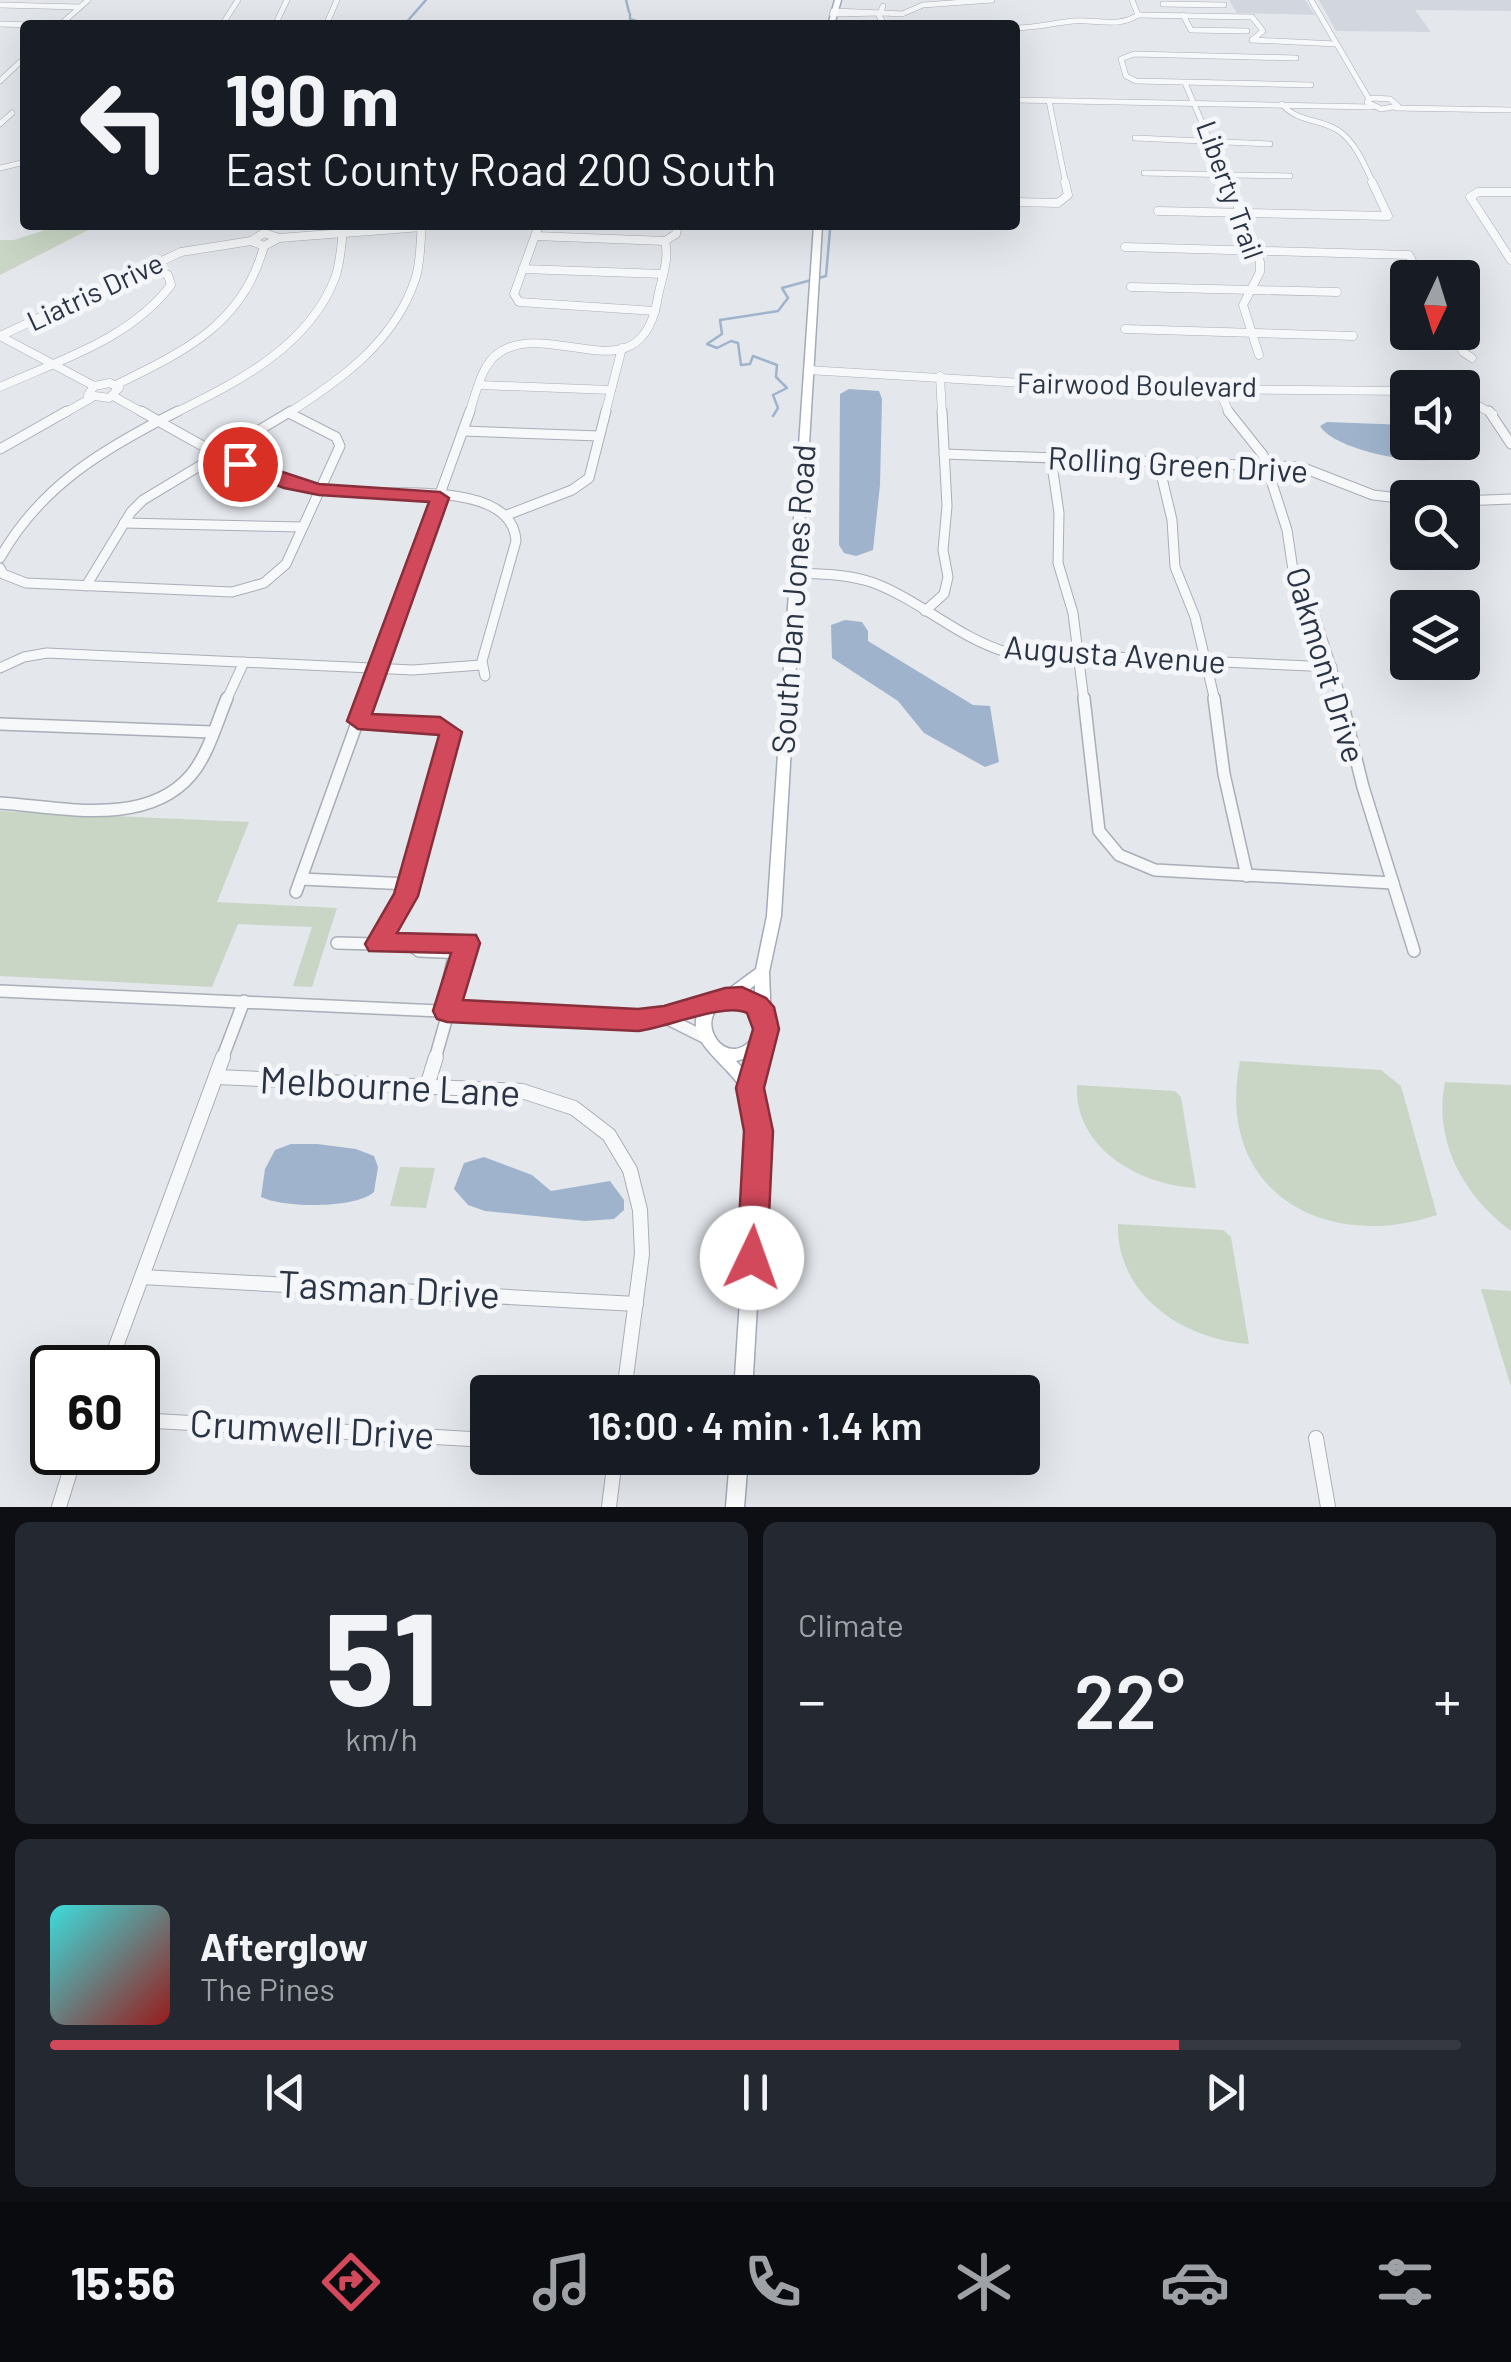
<!DOCTYPE html>
<html lang="en">
<head>
<meta charset="utf-8">
<style>
  :root { --surface:#171b24; --page:#242831; --text:#f1f3f6; --muted:#9ea1a6; --line:#363941; --accent:#d1495b }
  body { margin:0; font-family:Barlow,sans-serif; background:var(--page); color:var(--text); height:100vh; display:flex; flex-direction:column; font-size:38px; white-space:nowrap }
  * { box-sizing:border-box; margin:0 }
  p { font-size:32px; color:var(--muted) }
  .icon { flex:none; width:55px; height:55px; fill:none; stroke:currentColor; stroke-width:2; stroke-linecap:round; stroke-linejoin:round }
  .map { position:relative; height:1507px; overflow:hidden }
  .sheet { display:flex; flex-direction:column; gap:15px; padding:15px; background:#0d0f14; flex:1 }
  .sheet>* { flex:none }
  .top-card { position:absolute; left:20px; top:20px; width:1000px; height:210px; border-radius:10px; box-shadow:0 10px 40px #0002; background:#171b24; color:var(--text); overflow:hidden }
  .needle { width:65px; rotate:184deg }
  .fabs { position:absolute; left:1390px; top:260px; display:grid; gap:20px }
  .fabs a { display:grid; place-items:center; width:90px; height:90px; border-radius:10px; background:var(--surface); box-shadow:0 10px 40px #0002; font-size:50px }
  .speed { position:absolute; left:30px; top:1345px; display:flex; gap:20px; font-size:50px; font-weight:700; text-align:center }
  .speed>* { display:grid; place-content:center; width:130px; height:130px; border-radius:50%; background:var(--surface); box-shadow:0 10px 40px #0002; line-height:1 }
  .speed .limit { border:5px solid #111; border-radius:15px; background:#fff; color:#111 }
  .pin { position:absolute; display:grid; place-items:center; width:85px; height:85px; color:#fff; margin:-42px; border:5px solid #fff; border-radius:50%; box-shadow:0 2px 10px #0007 }
  .me { position:absolute; width:110px; margin:-55px; rotate:3deg; stroke-linejoin:round; filter:drop-shadow(0 0 8px #0008) }
  .turn { display:flex; align-items:center; gap:35px; height:210px; padding:0 40px; font-size:45px }
  .turn .icon { width:130px; height:130px; stroke-width:2.5 }
  .turn b { display:block; font-size:70px; line-height:85px }
  .big { font-size:75px; font-weight:600; line-height:1.1 }
  .sheet .widget { flex:1; display:flex; flex-direction:column; justify-content:center; gap:15px; min-width:0; padding:0 35px; border-radius:15px; background:var(--page) }
  .sheet .dial { align-items:center; gap:0 }
  .dial b { font-size:130px; line-height:1 }
  .song { display:flex; align-items:center; gap:30px }
  .cover { width:120px; height:120px; border-radius:15px; background:linear-gradient(135deg,hsl(180 70% 55%),hsl(0 70% 35%)) }
  .played { height:10px; border-radius:5px; background:linear-gradient(90deg,var(--accent) 80%,var(--line) 80%) }
  .keys { display:flex; justify-content:space-around; direction:ltr }
  .heat { display:flex; justify-content:space-between; align-items:center; font-size:55px; direction:ltr }
  .sheet .tiles { flex:1; display:grid; gap:15px; grid-template-columns:1fr 1fr }
  .widget:last-child { grid-column:span 2 }
  .trip { position:absolute; left:470px; top:1375px; width:570px; height:100px; border-radius:10px; background:var(--surface); box-shadow:0 10px 40px #0002; font-weight:600; line-height:100px; text-align:center }
  .menu { display:flex; height:160px; justify-content:space-around; align-items:center; background:#090b0e; color:var(--muted) }
  .menu .icon { width:70px; height:70px }
  .menu .on { color:var(--accent) }
  .menu b { font-size:45px; color:var(--text) }
  .map>svg:first-child { display:block }
  .built { fill:#d2d6de }
  .green { fill:#c9d6c5 }
  .water { fill:#9fb4cc }
  .lines { fill:none; stroke-linecap:round; stroke-linejoin:round }
  .stream { stroke:#9fb4cc; stroke-width:2.5 }
  .minor-far4-casing { stroke:#a9aeb7; stroke-width:6 }
  .minor-far3-casing { stroke:#a9aeb7; stroke-width:9 }
  .minor-far2-casing { stroke:#a9aeb7; stroke-width:11 }
  .minor-far1-casing { stroke:#a9aeb7; stroke-width:14 }
  .minor-casing { stroke:#a9aeb7; stroke-width:16 }
  .major-casing { stroke:#a3abb8; stroke-width:3 }
  .minor-far4 { stroke:#f7f8fa; stroke-width:5 }
  .minor-far3 { stroke:#f7f8fa; stroke-width:8 }
  .minor-far2 { stroke:#f7f8fa; stroke-width:9 }
  .minor-far1 { stroke:#f7f8fa; stroke-width:11 }
  .minor { stroke:#f7f8fa; stroke-width:14 }
  .major { fill:#fff; fill-rule:evenodd }
  .route { fill:#d1495b; stroke:#882f3b; stroke-width:2.5 }
  .labels { text-anchor:middle; stroke-width:10; stroke-linejoin:round; paint-order:stroke }
  .far-street-label { font-size:28px; fill:#2b3445; stroke:#f4f6f9 }
  .street-label { font-size:32px; fill:#2b3445; stroke:#f4f6f9 }
  .near-street-label { font-size:38px; fill:#2b3445; stroke:#f4f6f9 }
</style>
</head>
<body>
<div class="map">
<svg width="1511" height="1507" viewBox="0 0 1511 1507">
  <rect width="100%" height="100%" fill="#e4e7ec"/>
  <g class="built">
    <polygon points="1229,0 1305,0 1315,15 1237,13"/>
    <polygon points="1319,0 1511,0 1511,11 1415,10 1431,32 1336,31"/>
  </g>
  <g class="green">
    <polygon points="61,225 98,225 0,275 0,240 14,240"/>
    <polygon points="0,811 249,822 217,902 337,908 312,987 293,986 312,927 238,924 212,987 0,976"/>
    <path d="M1240 1061 1381 1070 1401 1086 1437 1215C1324 1253 1214 1191 1240 1061Z"/>
    <path d="M1445 1082 1511 1085V1231C1464 1196 1433 1142 1445 1082Z"/>
    <path d="M1077 1085 1175 1091 1181 1097 1196 1188C1140 1185 1074 1149 1077 1085Z"/>
    <polygon points="400,1167 435,1168 426,1208 390,1206"/>
    <path d="M1118 1224 1223 1230 1231 1237 1249 1344C1184 1340 1116 1295 1118 1224Z"/>
    <polygon points="1481,1289 1511,1291 1511,1387"/>
  </g>
  <g class="water">
    <polygon points="849,389 879,391 882,399 880,485 873,550 856,556 844,553 839,545 840,394"/>
    <path d="M1327 422 1407 425 1408 442 1447 443 1452 454C1430 471 1333 450 1320 426Z"/>
    <polygon points="845,620 862,622 868,631 868,641 973,705 990,706 999,762 985,767 924,733 898,701 832,658 831,625"/>
    <path d="M317 1144 356 1149 374 1156 378 1167 374 1192C355 1209 283 1208 261 1197L265 1169 275 1150 291 1144Z"/>
    <polygon points="484,1157 532,1175 551,1191 610,1181 624,1200 624,1210 614,1219 585,1221 485,1211 468,1205 454,1189 464,1163"/>
  </g>
  <g class="lines">
    <g class="stream">
      <polyline points="626,0 629,12"/>
      <polyline points="630,14 630,19 649,25"/>
      <polyline points="404,25 426,0"/>
      <polyline points="773,416 778,408 773,395 787,388 776,377 777,365 753,356 750,364 741,365 738,343 731,341 717,348 707,344 722,334 720,320 778,311 788,298 782,288 826,276 830,230 821,225"/>
    </g>
    <g class="minor-far4-casing">
      <g id="minor-far4">
        <polyline points="1132,0 1138,15"/>
        <polyline points="1311,0 1369,99"/>
        <polyline points="1163,4 1224,5"/>
        <polyline points="0,5 80,7"/>
        <polyline points="883,6 879,16 885,25"/>
        <polyline points="883,13 902,14 923,5 992,0"/>
        <polyline points="832,14 883,13 833,11"/>
        <polyline points="1138,15 1252,17 1263,31 1252,40"/>
        <polyline points="1183,15 1191,30 1247,31"/>
        <polyline points="0,24 31,25"/>
        <polyline points="60,25 88,0"/>
        <polyline points="222,25 238,0"/>
        <polyline points="275,25 287,0"/>
        <polyline points="326,25 337,0"/>
        <path d="M1015 28C1036 28 1053 23 1073 21 1095 19 1119 28 1138 15"/>
        <polyline points="1252,40 1336,44"/>
        <polyline points="1296,58 1134,54 1121,59 1126,76 1136,81 1311,85"/>
        <polyline points="0,81 20,62"/>
        <polyline points="1185,83 1229,185"/>
        <polygon points="1372,98 1390,99 1398,106 1381,109 1367,102"/>
        <polyline points="1015,100 1372,107"/>
        <polyline points="1049,101 1066,185"/>
        <path d="M1282 104C1298 123 1320 118 1339 131 1356 143 1365 166 1374 185"/>
        <polyline points="1396,108 1511,110"/>
        <polyline points="0,124 12,113"/>
        <polyline points="1135,138 1270,144"/>
        <polyline points="0,168 25,162"/>
        <polyline points="1144,173 1290,176"/>
      </g>
    </g>
    <g class="minor-far3-casing">
      <g id="minor-far3">
        <polyline points="1228,182 1260,262 1260,272 1243,305 1259,355"/>
        <polyline points="1511,192 1478,192 1470,197 1511,260"/>
        <polyline points="1015,202 1058,203 1068,195 1065,182"/>
        <polyline points="1158,211 1388,216 1372,182"/>
        <polyline points="539,225 514,294 519,302 655,311"/>
        <polygon points="264,233 279,238 264,246 251,241"/>
        <polyline points="535,236 665,241"/>
        <polyline points="279,238 422,227"/>
        <polyline points="665,241 676,234 678,225"/>
        <polyline points="1125,247 1409,255 1421,278"/>
        <polyline points="523,269 663,274"/>
        <polyline points="1131,287 1337,292"/>
        <polyline points="1125,329 1353,336"/>
        <polyline points="1451,332 1463,352 1472,358"/>
        <polyline points="0,336 181,252 251,241"/>
        <polyline points="0,336 94,386"/>
        <polyline points="808,370 1103,388 1408,391"/>
        <polyline points="940,376 942,414"/>
        <polygon points="110,383 119,388 109,398 88,395 94,386"/>
        <path d="M116 385C184 351 243 325 264 246"/>
        <polyline points="479,385 611,390"/>
        <path d="M0 387C60 360 130 339 171 285L168 275 149 267"/>
        <polyline points="1218,389 1230,414"/>
        <polyline points="113,396 145,414"/>
        <polyline points="1462,397 1493,414"/>
        <polyline points="63,414 91,398"/>
        <path d="M173 414C235 383 308 348 335 278 341 262 341 242 344 225"/>
        <path d="M287 414C341 380 394 342 415 280 421 263 420 242 422 225"/>
        <path d="M469 414C476 394 481 364 500 352 552 319 639 396 657 302 660 281 670 262 665 241"/>
        <polyline points="605,414 622,348"/>
      </g>
    </g>
    <g class="minor-far2-casing">
      <g id="minor-far2">
        <path d="M141 411C190 439 239 469 293 484 316 490 339 492 362 493 403 494 513 483 516 541L482 661 485 676"/>
        <polyline points="1228,411 1263,455 1287,530 1293,570 1315,617 1342,701"/>
        <polyline points="1489,411 1511,444"/>
        <polyline points="464,431 599,436"/>
        <polyline points="0,449 67,411"/>
        <polyline points="944,454 1301,467 1373,495 1408,499"/>
        <polyline points="1051,458 1059,513 1058,563 1073,613 1084,701"/>
        <polyline points="1158,461 1172,520 1175,567 1195,617 1215,701"/>
        <polyline points="1462,501 1511,499"/>
        <polyline points="507,515 572,490 589,478 606,411"/>
        <polyline points="124,523 303,527"/>
        <path d="M0 558C41 485 105 448 178 411"/>
        <polyline points="0,568 3,574 26,583 232,592 264,583 286,564 340,446 336,437 289,413"/>
        <path d="M796 573C822 574 849 574 874 583 921 601 957 637 1006 652L1332 667"/>
        <polyline points="86,586 131,512 143,500 291,411"/>
        <polyline points="925,611 944,594 948,577 943,550 947,506 942,411"/>
        <polyline points="0,668 24,657 47,653 413,670 481,665"/>
        <polyline points="226,701 244,662"/>
        <polyline points="365,701 470,411"/>
      </g>
    </g>
    <g class="minor-far1-casing">
      <g id="minor-far1">
        <polyline points="1084,698 1099,831 1119,855 1155,870 1393,883"/>
        <polyline points="1214,698 1224,774 1247,876"/>
        <polyline points="1341,698 1363,787 1414,951"/>
        <polyline points="358,721 440,725 451,732 406,896 378,944"/>
        <polyline points="0,724 212,732"/>
        <path d="M0 803C60 807 146 828 191 775 208 755 217 722 227 698"/>
        <polyline points="301,879 409,884"/>
        <polyline points="296,892 366,698"/>
        <polygon points="425,941 467,943 465,953 419,951 411,945"/>
        <polyline points="337,943 411,945"/>
        <polyline points="0,991 638,1020 715,1003"/>
        <polyline points="447,1010 445,996 456,948"/>
        <polyline points="664,1017 704,1037"/>
        <polyline points="222,1059 244,1001"/>
        <polyline points="435,1059 465,953"/>
      </g>
    </g>
    <g class="minor-casing">
      <g id="minor">
        <polyline points="217,1077 522,1091 574,1108 609,1135 630,1170 640,1210 642,1254 624,1392"/>
        <polyline points="427,1086 436,1057"/>
        <polyline points="142,1277 636,1304"/>
        <polyline points="108,1368 223,1057"/>
        <polyline points="138,1420 488,1440"/>
        <polyline points="1316,1438 1328,1507"/>
        <polyline points="59,1507 76,1452"/>
        <polyline points="609,1507 615,1458"/>
      </g>
    </g>
    <g class="major-casing">
      <g id="major">
        <polygon points="835,0 841,0 834,25 828,25"/>
        <path d="M814 225H822L781 916 769 972 771 1025 768 1039 769 1042 758 1087 767 1131 752 1392H734L751 1131C749 1119 748 1103 743 1092 731 1064 669 1035 709 999 715 993 723 992 730 988 739 982 747 975 756 969L767 916ZM755 985V996L746 992ZM733 1001C748 1003 758 1013 756 1028 756 1035 754 1038 749 1042 721 1069 689 1010 733 1001ZM750 1057 746 1072 736 1061Z"/>
        <polygon points="730,1458 748,1458 744,1507 726,1507"/>
      </g>
    </g>
    <use href="#minor-far4" class="minor-far4"/>
    <use href="#minor-far3" class="minor-far3"/>
    <use href="#minor-far2" class="minor-far2"/>
    <use href="#minor-far1" class="minor-far1"/>
    <use href="#minor" class="minor"/>
    <use href="#major" class="major"/>
  </g>
  <path class="route" d="M240 458 319 484 440 492 449 498 372 714 440 717 462 732 418 896 397 933 476 935 480 943 463 1000 638 1009 664 1006 725 988 742 987 766 998 774 1007 779 1029 764 1088 773 1131 767 1258 763 1268 752 1273 741 1268 737 1258 744 1131 736 1088 753 1029 747 1013C724 1002 666 1028 638 1031L447 1022 437 1019 433 1011 451 953 369 951 365 944 394 894 439 735 358 729 347 721 429 502 319 495 284 488 233 468V460Z"/>
  <g class="labels">
    <g class="far-street-label">
      <text transform="translate(1230 190) rotate(70)" y="10">Liberty Trail</text>
      <text transform="translate(95 292) rotate(-25)" y="10">Liatris Drive</text>
      <text transform="translate(1137 385) rotate(1)" y="10">Fairwood Boulevard</text>
    </g>
    <g class="street-label">
      <text transform="translate(1178 465) rotate(3)" y="11">Rolling Green Drive</text>
      <text transform="translate(794 599) rotate(-86)" y="11">South Dan Jones Road</text>
      <text transform="translate(1115 655) rotate(4)" y="11">Augusta Avenue</text>
      <text transform="translate(1325 665) rotate(73)" y="11">Oakmont Drive</text>
    </g>
    <g class="near-street-label">
      <text transform="translate(390 1087) rotate(3)" y="13">Melbourne Lane</text>
      <text transform="translate(389 1290) rotate(3)" y="13">Tasman Drive</text>
      <text transform="translate(312 1430) rotate(3)" y="13">Crumwell Drive</text>
    </g>
  </g>
</svg>
<div class="fabs">
<a><svg class="needle" viewBox="-14 -14 28 28"><path d="M0-13l5 13h-10z" fill="#e53935"/><path d="M0 13l5-13h-10z" fill="#9ea1a6"/></svg></a>
<a><svg class="icon" aria-label="sound" viewBox="0 0 24 24"><path d="M4 9h4l5-4v14l-5-4H4zM17 9q2 3 0 6"/></svg></a>
<a><svg class="icon" aria-label="search" viewBox="0 0 24 24"><circle cx="10" cy="10" r="6"/><path d="M15 15l6 6"/></svg></a>
<a><svg class="icon" aria-label="layers" viewBox="0 0 24 24"><path d="M12 4l9 5-9 5-9-5zM3 14l9 5 9-5"/></svg></a>
</div>
<div class="speed"><div class="limit">60</div></div>
<div class="pin" style="left:240px;top:464px;background:#d93025"><svg class="icon" aria-label="arrive" viewBox="0 0 24 24"><path d="M6 21V4h12l-3 4 3 4H6"/></svg></div>
<svg class="me" style="left:752px;top:1258px" viewBox="-20 -20 40 40"><circle r="19" fill="#fff"/><path d="M0-13L10 11 0 6-10 11z" fill="#d1495b"/></svg>
<div class="trip">16:00 · 4 min · 1.4 km</div>
<div class="top-card">
<div class="turn"><svg class="icon" aria-label="left" viewBox="0 0 24 24"><path d="M17 20v-9H6M10 6l-5 5 5 5"/></svg><div><b>190 m</b>East County Road 200 South</div></div>
</div>
</div>
<section class="sheet">
<div class="tiles">
<div class="widget dial"><b>51</b><p>km/h</p></div>
<div class="widget"><p>Climate</p>
<div class="heat"><a>−</a><b class="big">22°</b><a>+</a></div>
</div>
<div class="widget">
<div class="song"><i class="cover"></i><div><b>Afterglow</b><p>The Pines</p></div></div>
<div class="played"></div>
<div class="keys"><svg class="icon" aria-label="previous" viewBox="0 0 24 24"><path d="M18 5L8 12l10 7zM5 5v14"/></svg><svg class="icon" aria-label="pause" viewBox="0 0 24 24"><path d="M8 5v14M16 5v14"/></svg><svg class="icon" aria-label="next" viewBox="0 0 24 24"><path d="M6 5l10 7-10 7zM19 5v14"/></svg></div>
</div>
</div>
</section>
<nav class="menu">
<b>15:56</b>
<svg class="icon on" aria-label="directions" viewBox="0 0 24 24"><path d="M12 3l9 9-9 9-9-9zM9 14v-3h6M13 9l2 2-2 2"/></svg>
<svg class="icon" aria-label="music" viewBox="0 0 24 24"><path d="M9 18V5l10-2v13"/><circle cx="6" cy="18" r="3"/><circle cx="16" cy="16" r="3"/></svg>
<svg class="icon" aria-label="phone" viewBox="0 0 24 24"><path d="M5 4h4l2 5-3 2q2 4 5 5l2-3 5 2v4C11 20 4 13 5 4z"/></svg>
<svg class="icon" aria-label="climate" viewBox="0 0 24 24"><path d="M12 3v18M4 7l16 10M4 17L20 7"/></svg>
<svg class="icon" aria-label="car" viewBox="0 0 24 24"><path d="M5 17H2v-5l4-1 3-4h7l3 4 3 1v5h-3M9 17h6M6 11h13"/><circle cx="7" cy="17" r="2"/><circle cx="17" cy="17" r="2"/></svg>
<svg class="icon" aria-label="filters" viewBox="0 0 24 24"><path d="M4 7h16M4 17h16"/><circle cx="9" cy="7" r="2"/><circle cx="15" cy="17" r="2"/></svg>
</nav>
</body>
</html>
